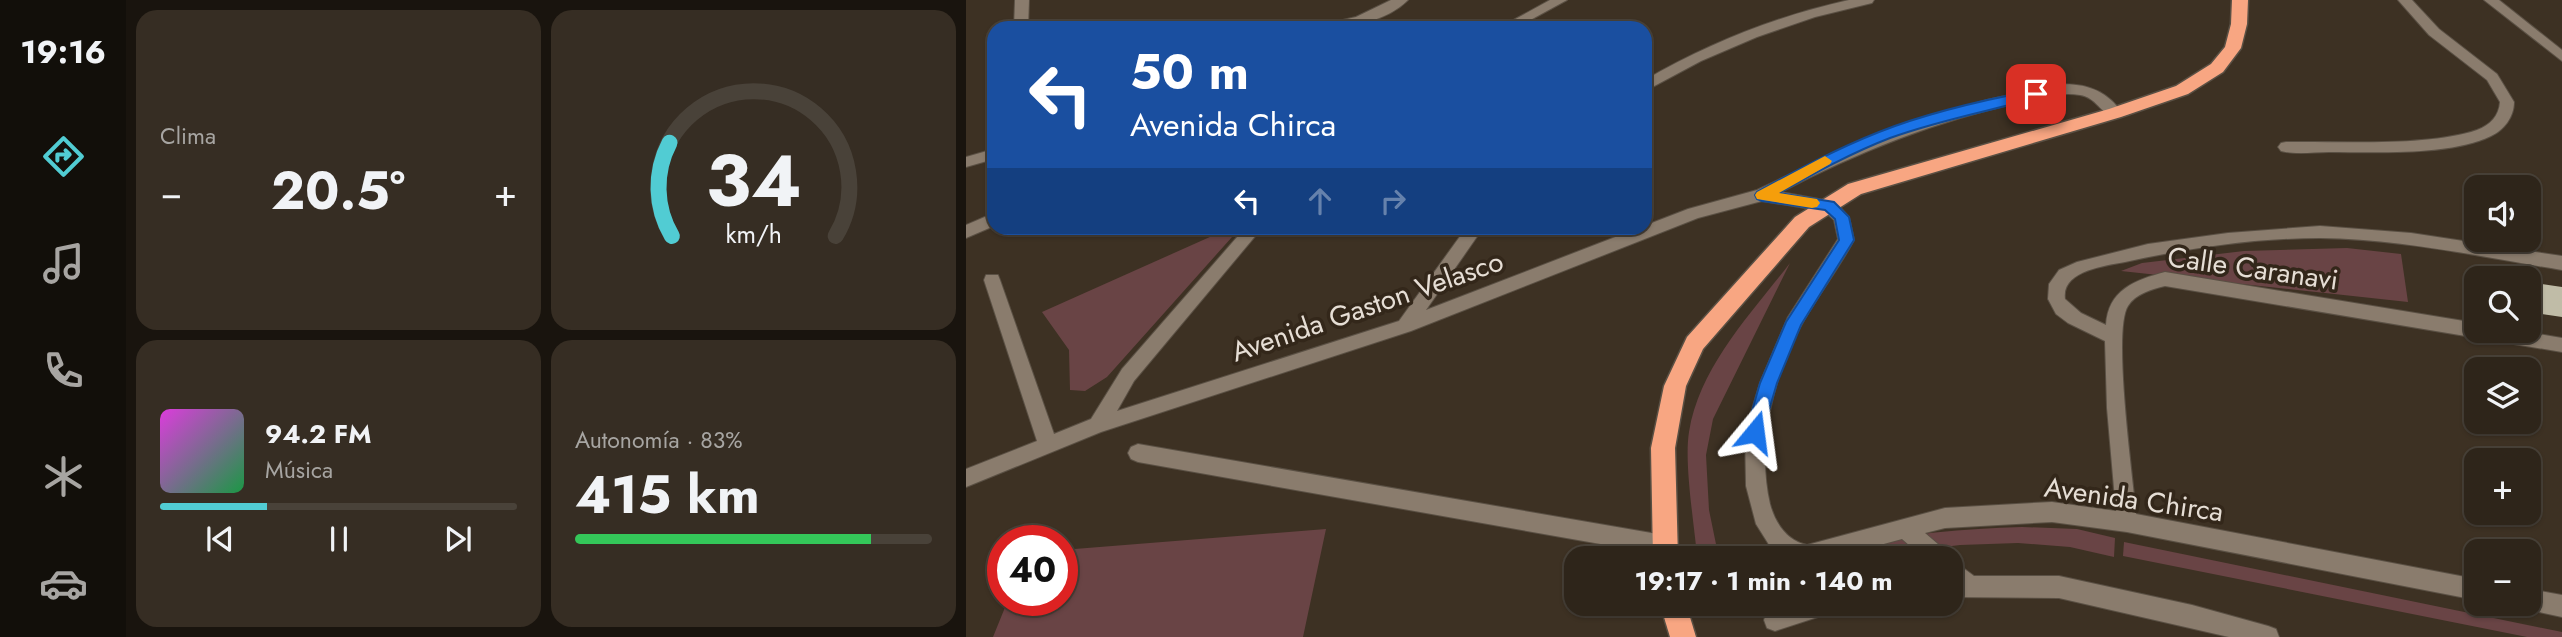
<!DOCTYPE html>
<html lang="es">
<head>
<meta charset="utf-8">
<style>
  :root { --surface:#2e251a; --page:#362d23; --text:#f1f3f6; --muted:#a7a5a2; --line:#494239; --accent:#51ccd3 }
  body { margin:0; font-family:Jost,sans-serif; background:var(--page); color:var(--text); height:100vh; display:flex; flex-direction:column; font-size:26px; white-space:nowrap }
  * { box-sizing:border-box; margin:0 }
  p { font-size:23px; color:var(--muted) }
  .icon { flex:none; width:38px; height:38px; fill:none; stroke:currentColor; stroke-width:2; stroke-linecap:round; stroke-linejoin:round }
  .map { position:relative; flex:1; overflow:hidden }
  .sheet { display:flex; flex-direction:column; gap:10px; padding:10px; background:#19140e; width:840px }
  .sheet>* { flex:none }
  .guide { position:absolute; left:21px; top:21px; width:665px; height:214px; border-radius:21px; box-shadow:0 2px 5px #0004,0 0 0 2px var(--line); background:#1a4fa0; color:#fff; overflow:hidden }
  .fabs { position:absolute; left:1498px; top:175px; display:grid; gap:14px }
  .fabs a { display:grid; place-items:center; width:77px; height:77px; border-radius:14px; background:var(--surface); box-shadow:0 2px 5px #0004,0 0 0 2px var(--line); font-size:35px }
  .speed { position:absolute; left:21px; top:525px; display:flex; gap:14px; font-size:35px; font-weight:700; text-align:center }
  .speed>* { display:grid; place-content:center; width:91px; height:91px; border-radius:50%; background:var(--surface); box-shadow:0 2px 5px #0004,0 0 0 2px var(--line); line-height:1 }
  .speed .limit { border:10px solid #d22; background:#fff; color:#111 }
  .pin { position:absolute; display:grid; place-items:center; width:60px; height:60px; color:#fff; margin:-30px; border-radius:14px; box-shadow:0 4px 10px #0006 }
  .me { position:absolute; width:77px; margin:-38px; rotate:16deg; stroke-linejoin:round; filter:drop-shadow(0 0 5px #0008) }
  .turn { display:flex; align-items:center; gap:24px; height:147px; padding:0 28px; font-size:32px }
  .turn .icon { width:91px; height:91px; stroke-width:2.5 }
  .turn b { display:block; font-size:49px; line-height:60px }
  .lanes { display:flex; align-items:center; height:66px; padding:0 28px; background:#0003; justify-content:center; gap:35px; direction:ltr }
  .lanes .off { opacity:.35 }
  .big { font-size:52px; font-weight:700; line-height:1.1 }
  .sheet .widget { flex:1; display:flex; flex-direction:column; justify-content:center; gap:10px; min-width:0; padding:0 24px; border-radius:21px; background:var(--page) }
  .sheet .dial { align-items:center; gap:0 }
  .dial svg { height:182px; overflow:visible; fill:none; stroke:var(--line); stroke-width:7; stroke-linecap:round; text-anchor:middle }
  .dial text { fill:var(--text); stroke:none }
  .song { display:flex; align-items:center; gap:21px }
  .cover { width:84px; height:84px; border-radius:10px; background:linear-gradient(135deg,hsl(300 70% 55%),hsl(140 70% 35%)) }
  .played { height:7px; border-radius:4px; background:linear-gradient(90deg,var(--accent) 30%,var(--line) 30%) }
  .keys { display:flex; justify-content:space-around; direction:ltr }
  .heat { display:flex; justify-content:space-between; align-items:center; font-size:38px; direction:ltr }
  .charge { height:10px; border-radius:5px; background:linear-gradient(90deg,#34c759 83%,var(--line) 0) }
  .sheet .tiles { flex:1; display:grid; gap:10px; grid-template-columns:repeat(2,1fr) }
  .trip { position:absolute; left:598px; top:546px; width:399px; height:70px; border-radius:21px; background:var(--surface); box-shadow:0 2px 5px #0004,0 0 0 2px var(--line); font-weight:700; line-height:70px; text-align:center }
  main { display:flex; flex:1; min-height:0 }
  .tab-bar { display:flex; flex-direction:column; width:126px; justify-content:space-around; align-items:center; background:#120f0a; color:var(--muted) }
  .tab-bar .icon { width:49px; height:49px }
  .tab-bar .selected { color:var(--accent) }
  .tab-bar b { font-size:32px; color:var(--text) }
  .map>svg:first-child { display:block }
  .green { fill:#694445 }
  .building { fill:#c0bca7 }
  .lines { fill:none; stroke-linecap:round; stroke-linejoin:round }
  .minor-casing { stroke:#5a5044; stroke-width:2 }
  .highway-casing { stroke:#5a5044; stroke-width:3 }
  .minor { fill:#8a7c6d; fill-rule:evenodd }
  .highway { fill:#f8a682; fill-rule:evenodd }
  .route { fill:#1a73e8; stroke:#114b97; stroke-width:2 }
  .slow { fill:#f59e0b }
  .labels { text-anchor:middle; stroke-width:7; stroke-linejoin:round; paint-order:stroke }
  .street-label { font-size:28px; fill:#e6ded5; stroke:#33271a }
</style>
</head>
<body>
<main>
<nav class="tab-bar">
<b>19:16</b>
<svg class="icon selected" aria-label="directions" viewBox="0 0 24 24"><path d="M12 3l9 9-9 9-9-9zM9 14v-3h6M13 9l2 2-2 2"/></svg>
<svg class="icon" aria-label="music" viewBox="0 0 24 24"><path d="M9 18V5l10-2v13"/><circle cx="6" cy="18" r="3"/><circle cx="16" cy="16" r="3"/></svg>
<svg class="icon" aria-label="phone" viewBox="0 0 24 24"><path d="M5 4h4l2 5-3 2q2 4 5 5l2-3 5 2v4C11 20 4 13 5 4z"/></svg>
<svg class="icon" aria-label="climate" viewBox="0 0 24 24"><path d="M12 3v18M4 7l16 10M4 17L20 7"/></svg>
<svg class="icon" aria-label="car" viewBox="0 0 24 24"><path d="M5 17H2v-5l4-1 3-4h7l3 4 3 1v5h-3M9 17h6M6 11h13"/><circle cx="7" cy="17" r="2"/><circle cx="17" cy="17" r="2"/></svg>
</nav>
<section class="sheet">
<div class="tiles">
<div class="widget"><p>Clima</p>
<div class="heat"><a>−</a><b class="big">20.5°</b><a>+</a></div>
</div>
<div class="widget dial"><svg viewBox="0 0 100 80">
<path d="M14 69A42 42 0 1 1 86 69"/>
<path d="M14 69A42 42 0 0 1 13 28" stroke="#51ccd3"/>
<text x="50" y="56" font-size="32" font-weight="700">34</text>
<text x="50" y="72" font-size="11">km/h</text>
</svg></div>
<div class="widget">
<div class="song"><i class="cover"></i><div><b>94.2 FM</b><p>Música</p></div></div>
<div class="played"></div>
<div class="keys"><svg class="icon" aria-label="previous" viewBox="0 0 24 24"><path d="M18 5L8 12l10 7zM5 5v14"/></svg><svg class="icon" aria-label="pause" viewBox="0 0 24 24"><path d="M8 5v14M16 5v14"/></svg><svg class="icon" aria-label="next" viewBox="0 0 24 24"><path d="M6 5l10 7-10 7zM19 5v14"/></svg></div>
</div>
<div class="widget"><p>Autonomía · 83%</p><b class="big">415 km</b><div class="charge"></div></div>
</div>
</section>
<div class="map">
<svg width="1596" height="637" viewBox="0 0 1596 637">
  <rect width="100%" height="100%" fill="#3d3123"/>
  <g class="green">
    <polygon points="255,232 266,237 141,377 119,391 104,390 103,350 76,312"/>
    <polygon points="1381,248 1435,254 1442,302 1155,271 1176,263 1278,251"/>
    <path d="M824 263 747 419 740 455 743 510 751 549 758 558H734L731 556C728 522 718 464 723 432 734 366 785 314 824 263Z"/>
    <path d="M1056 527 1111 529 1149 538 1148 557 1104 547 1052 543 994 545 887 558 883 547C940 533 998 529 1056 527Z"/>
    <polygon points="360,529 337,637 27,637 42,600 96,600 96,550"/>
    <polygon points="1158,542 1596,632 1596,637 1561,637 1157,556"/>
  </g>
  <polygon class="building" points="1563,282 1596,287 1596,317 1563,312"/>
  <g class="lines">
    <g class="minor-casing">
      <g id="minor">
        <polygon points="49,0 63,0 62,28 48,28"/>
        <path d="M425 0H442C420 22 383 28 353 28L355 25 390 17Z"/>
        <polygon points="584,0 601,0 550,28 533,28"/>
        <path d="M883 0H908L906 3 849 17 791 37 735 61 679 91V80C743 43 811 16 883 0Z"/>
        <path d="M1432 0H1446L1473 29 1531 74 1548 102C1548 117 1538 130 1525 136 1485 156 1407 152 1363 152 1348 152 1329 155 1315 151L1312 147 1315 143 1320 142C1373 141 1462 147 1511 130 1524 125 1533 116 1534 102L1521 80 1463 35Z"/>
        <polygon points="1518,0 1533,0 1596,50 1596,61"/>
        <path d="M1088 85C1116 82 1140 89 1156 113L1149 118C1135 114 1130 97 1114 95 1093 91 1071 99 1051 103 967 122 890 153 815 192L869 202 883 217 888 240C873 268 853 294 837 322 807 375 790 445 804 504 809 523 821 541 841 545L979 508 1086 502 1150 511 1141 408 1139 341 1102 323 1090 314 1082 299 1083 284 1093 270 1111 262 1182 244 1262 233 1354 226 1445 233 1596 256V270C1516 257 1435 239 1354 238 1289 238 1223 248 1159 262 1138 266 1095 271 1099 299L1115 313 1140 325C1142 290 1169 280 1199 272L1510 323V331H1555L1596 338V352L1199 286C1186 289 1169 294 1162 306 1146 330 1167 478 1170 514L1510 579V600L1161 532 1086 522 979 528 959 533 980 551 983 558H958L936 539 866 558H819L807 551 790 524 780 486 779 432 794 383 822 317 872 239 868 220 858 211 796 201 732 218 445 331 135 432 0 487V469L71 441 18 280 20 275H32L34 280 88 434 125 419 156 369 279 228H296L168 381 151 411 433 321 500 228H517L460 310 722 209 791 190 885 145 949 121 1021 100Z"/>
        <polygon points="28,149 28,159 0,167 0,157"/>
        <polygon points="28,213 28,226 0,238 0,225"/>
        <polygon points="172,444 697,535 704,538 707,545 704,552 697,555 172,462 165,459 162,453 165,447"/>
        <polygon points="985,559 1008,576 1093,576 1226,605 1302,626 1310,629 1313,637 1263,637 1093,598 985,597"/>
        <polygon points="1563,589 1596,595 1596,617 1555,608 1554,604 1563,604"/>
        <polygon points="826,604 869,604 866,612 858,615 809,631 801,628 798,620 801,612"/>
      </g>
    </g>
    <g class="highway-casing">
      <g id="highway">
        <polygon points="1266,0 1282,0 1281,24 1275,48 1257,72 1222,94 1155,117 895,194 843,227 737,349 720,386 709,448 712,558 687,558 685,448 698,386 721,337 829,217 882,184 1143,109 1210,86 1245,64 1259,47 1265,24"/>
        <polygon points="694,604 720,604 730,637 704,637"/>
      </g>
    </g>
    <use href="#minor" class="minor"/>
    <use href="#highway" class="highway"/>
  </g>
  <path class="route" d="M1070 90 1074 91V97C1024 111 973 120 924 138 885 153 849 173 813 193L868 202 883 217 888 240 835 325 811 383 795 438 789 440 783 438 780 432 794 383 820 322 873 240 869 219 859 210 796 201 791 199 789 195 791 192C831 170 870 149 913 132 963 112 1017 100 1070 90Z"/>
  <polygon class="slow" points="859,156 866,161 864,164 813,193 851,199 854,203 851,207 846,208 791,199 789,195 791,192"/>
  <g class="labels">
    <g class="street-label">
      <text transform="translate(1287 268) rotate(8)" y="10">Calle Caranavi</text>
      <text transform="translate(401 306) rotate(-19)" y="10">Avenida Gaston Velasco</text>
      <text transform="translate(1168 499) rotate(8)" y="10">Avenida Chirca</text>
    </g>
  </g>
</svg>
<div class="fabs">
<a><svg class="icon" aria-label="sound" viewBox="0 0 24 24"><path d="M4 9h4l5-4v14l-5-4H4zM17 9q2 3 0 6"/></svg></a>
<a><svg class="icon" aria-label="search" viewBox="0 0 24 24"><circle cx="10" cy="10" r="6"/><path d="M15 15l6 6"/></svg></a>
<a><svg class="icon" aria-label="layers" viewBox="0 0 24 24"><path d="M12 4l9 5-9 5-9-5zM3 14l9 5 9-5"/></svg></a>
<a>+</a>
<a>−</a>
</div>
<div class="speed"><div class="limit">40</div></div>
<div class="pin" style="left:1070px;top:94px;background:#d93025"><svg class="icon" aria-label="arrive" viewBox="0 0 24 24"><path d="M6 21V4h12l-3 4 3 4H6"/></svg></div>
<svg class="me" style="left:789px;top:432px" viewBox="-20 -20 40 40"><path d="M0-17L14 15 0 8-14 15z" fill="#1a73e8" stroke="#fff" stroke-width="4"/></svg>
<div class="trip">19:17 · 1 min · 140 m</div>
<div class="guide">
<div class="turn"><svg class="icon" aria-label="left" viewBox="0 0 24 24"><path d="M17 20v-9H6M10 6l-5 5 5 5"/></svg><div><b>50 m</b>Avenida Chirca</div></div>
<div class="lanes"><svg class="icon" aria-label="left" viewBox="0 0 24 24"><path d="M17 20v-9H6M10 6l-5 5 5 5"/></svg><svg class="icon off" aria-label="ahead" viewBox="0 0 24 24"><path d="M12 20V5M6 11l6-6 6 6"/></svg><svg class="icon off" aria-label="right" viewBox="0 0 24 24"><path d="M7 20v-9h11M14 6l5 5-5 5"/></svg></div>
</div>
</div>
</main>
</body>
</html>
